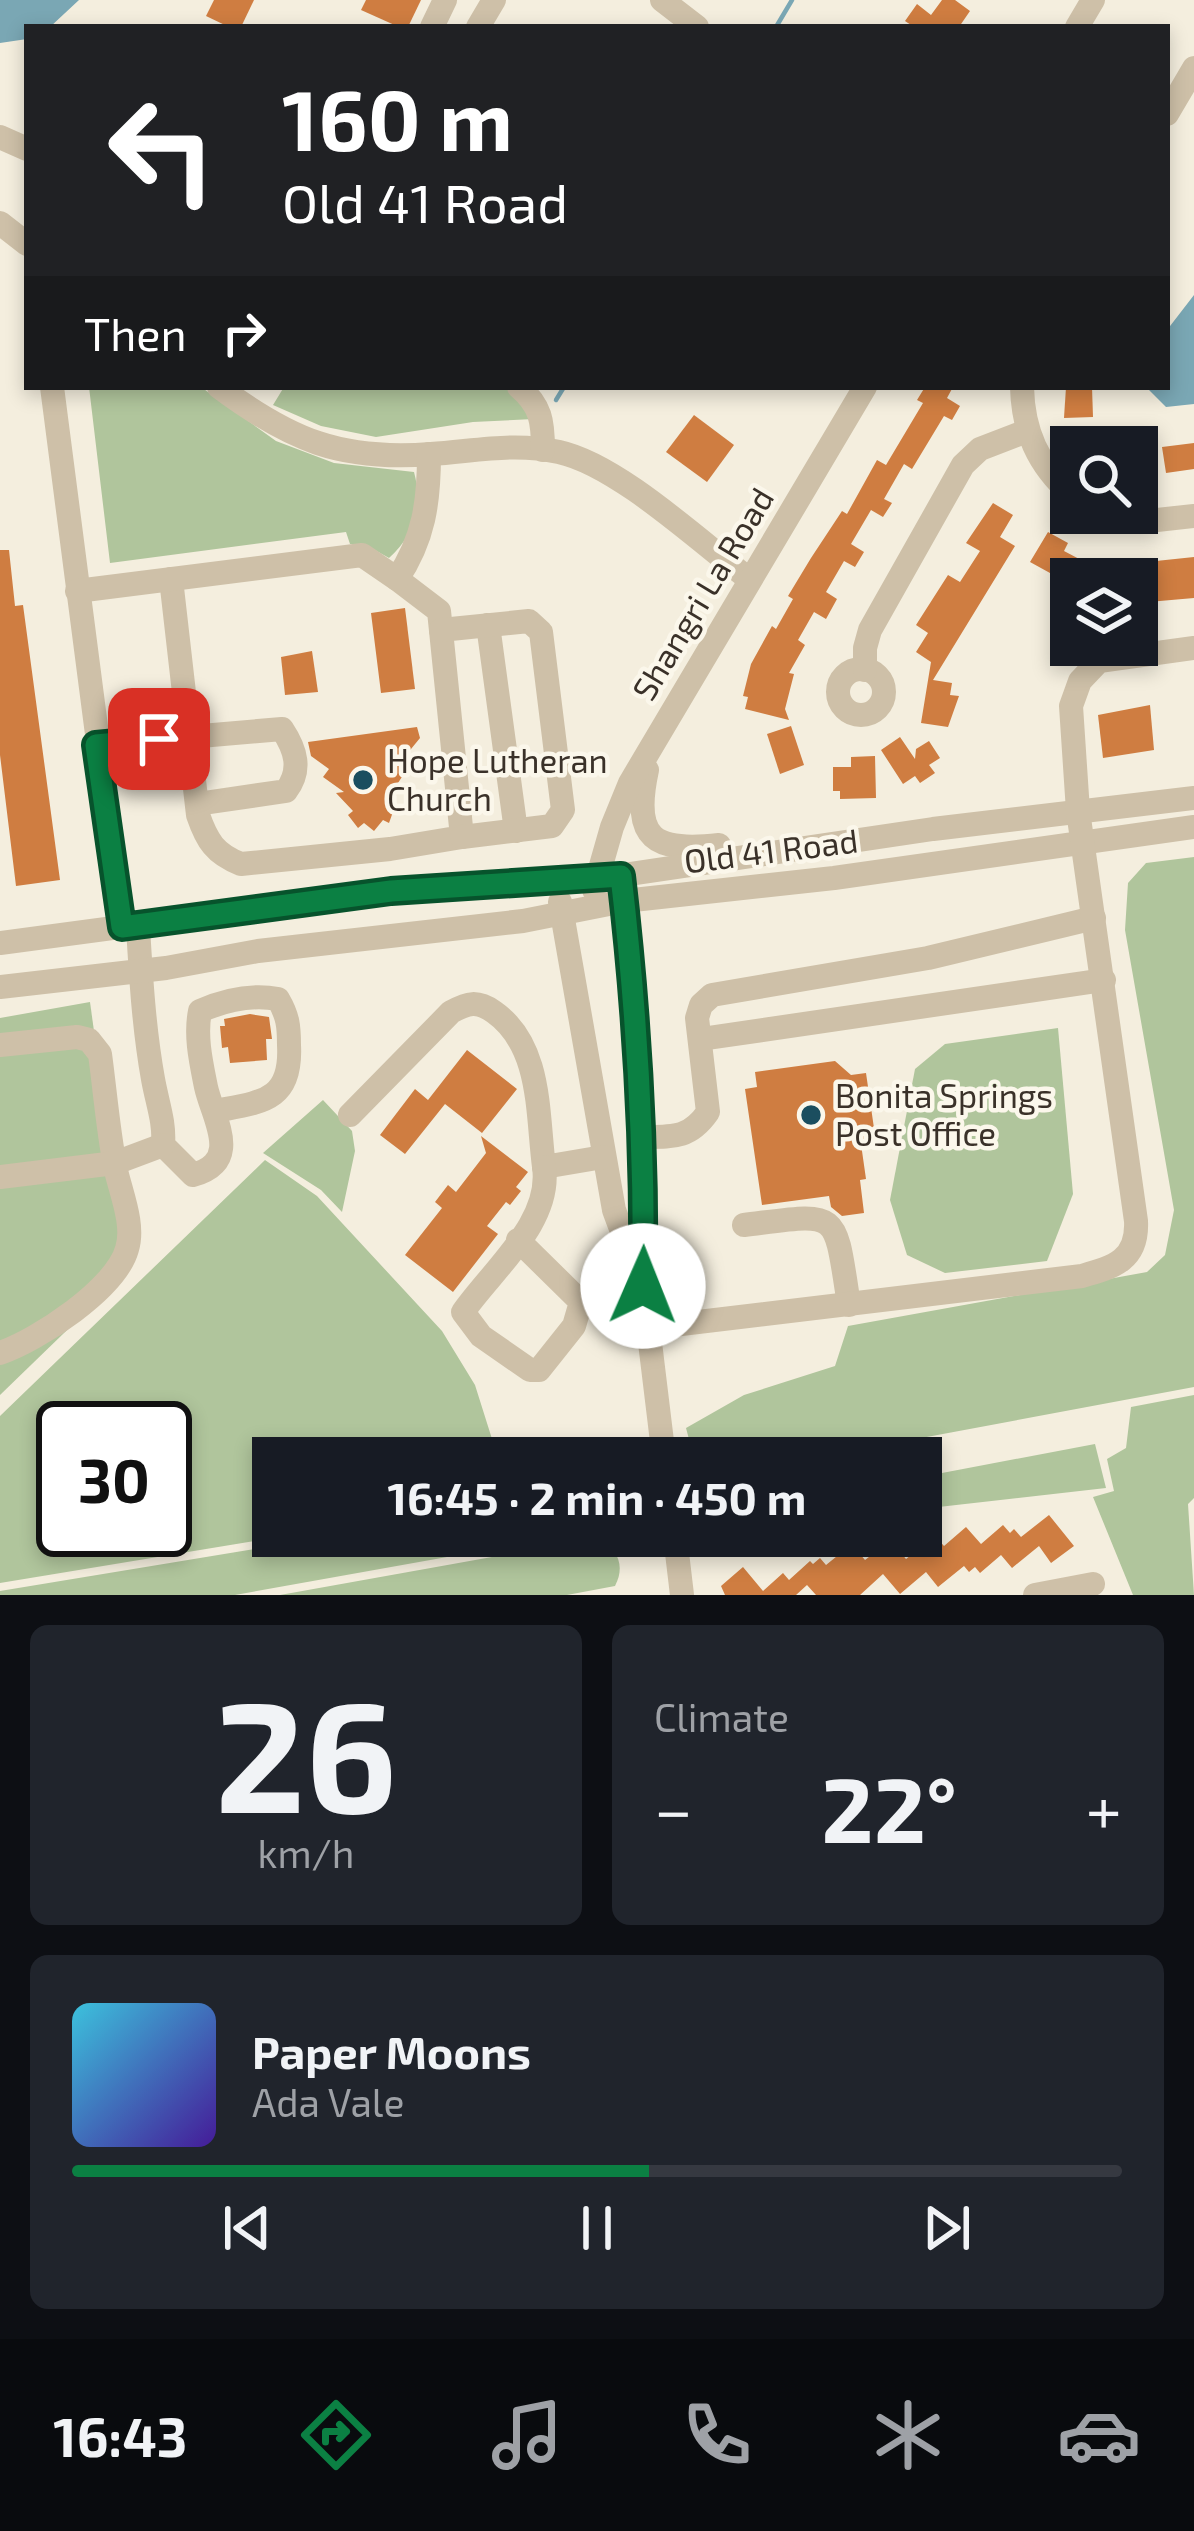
<!DOCTYPE html>
<html lang="en">
<head>
<meta charset="utf-8">
<style>
  :root { --surface:#171b24; --page:#20242c; --text:#f1f3f6; --muted:#9ea1a6; --line:#363941; --accent:#0b8043 }
  body { margin:0; font-family:"Exo 2",sans-serif; background:var(--page); color:var(--text); height:100vh; display:flex; flex-direction:column; font-size:45px; white-space:nowrap }
  * { box-sizing:border-box; margin:0 }
  p { font-size:39px; color:var(--muted) }
  .icon { flex:none; width:66px; height:66px; fill:none; stroke:currentColor; stroke-width:2; stroke-linecap:round; stroke-linejoin:round }
  .map { position:relative; height:1595px; overflow:hidden }
  .drawer { display:flex; flex-direction:column; gap:30px; padding:30px; background:#0d0f14; flex:1 }
  .drawer>* { flex:none }
  .guide { position:absolute; left:24px; top:24px; width:1146px; height:366px; border-radius:0px; box-shadow:0 6px 18px #0003; background:#202124; color:#fff; overflow:hidden }
  .controls { position:absolute; left:1050px; top:426px; display:grid; gap:24px }
  .controls a { display:grid; place-items:center; width:108px; height:108px; border-radius:0px; background:var(--surface); box-shadow:0 6px 18px #0003; font-size:60px }
  .speed { position:absolute; left:36px; top:1401px; display:flex; gap:24px; font-size:60px; font-weight:700; text-align:center }
  .speed>* { display:grid; place-content:center; width:156px; height:156px; border-radius:50%; background:var(--surface); box-shadow:0 6px 18px #0003; line-height:1 }
  .speed .limit { border:6px solid #111; border-radius:18px; background:#fff; color:#111 }
  .pin { position:absolute; display:grid; place-items:center; width:102px; height:102px; color:#fff; margin:-51px; border-radius:24px; box-shadow:0 6px 18px #0006 }
  .me { position:absolute; width:132px; margin:-66px; rotate:1deg; stroke-linejoin:round; filter:drop-shadow(0 0 9px #0008) }
  .turn { display:flex; align-items:center; gap:42px; height:252px; padding:0 60px; font-size:54px }
  .turn .icon { width:156px; height:156px; stroke-width:2.5 }
  .turn b { display:block; font-size:84px; line-height:102px }
  .then { display:flex; align-items:center; height:114px; padding:0 60px; background:#0003; gap:24px; font-size:45px }
  .big { font-size:90px; font-weight:700; line-height:1.1 }
  .drawer .tile { flex:1; display:flex; flex-direction:column; justify-content:center; gap:18px; min-width:0; padding:0 42px; border-radius:18px; background:var(--page) }
  .drawer .dial { align-items:center; gap:0 }
  .dial b { font-size:156px; line-height:1 }
  .song { display:flex; align-items:center; gap:36px }
  .cover { width:144px; height:144px; border-radius:18px; background:linear-gradient(135deg,hsl(190 70% 55%),hsl(260 70% 35%)) }
  .played { height:12px; border-radius:6px; background:linear-gradient(90deg,var(--accent) 55%,var(--line) 55%) }
  .keys { display:flex; justify-content:space-around; direction:ltr }
  .heat { display:flex; justify-content:space-between; align-items:center; font-size:66px; direction:ltr }
  .drawer .tiles { flex:1; display:grid; gap:30px; grid-template-columns:1fr 1fr }
  .tile:last-child { grid-column:span 2 }
  .trip { position:absolute; left:252px; top:1437px; width:690px; height:120px; border-radius:0px; background:var(--surface); box-shadow:0 6px 18px #0003; font-weight:700; line-height:120px; text-align:center }
  .menu { display:flex; height:192px; justify-content:space-around; align-items:center; background:#090b0e; color:var(--muted) }
  .menu .icon { width:84px; height:84px }
  .menu .current { color:var(--accent) }
  .menu b { font-size:54px; color:var(--text) }
  .map>svg:first-child { display:block }
  .green { fill:#b0c59c; fill-rule:evenodd }
  .water { fill:#7aa7b4 }
  .lines { fill:none; stroke-linecap:round; stroke-linejoin:round }
  .stream { stroke:#7aa7b4; stroke-width:4.5 }
  .building { fill:#cf7d41 }
  .minor { stroke:#cec0a8; stroke-width:24 }
  .route-casing { stroke:#07532c; stroke-width:30 }
  .route { stroke:#0b8043; stroke-width:21 }
  .poi-dot { fill:#1b4e5f; stroke:#fbf7eb; stroke-width:4.5 }
  .labels { text-anchor:middle; stroke-width:9; stroke-linejoin:round; paint-order:stroke }
  .street-label { font-size:33px; fill:#3a3129; stroke:#fbf7eb }
  .poi-label { font-size:33px; fill:#3a3129; stroke:#fbf7eb; text-anchor:start }
</style>
</head>
<body>
<div class="map">
<svg width="1194" height="1595" viewBox="0 0 1194 1595">
  <rect width="100%" height="100%" fill="#f4eede"/>
  <g class="green">
    <path d="M89 387H201L276 441 334 463 414 472C423 505 415 535 389 558L364 544H350L346 532 110 563Z"/>
    <polygon points="284,387 505,387 530,407 534,419 473,422 376,437 321,426 273,405"/>
    <polygon points="1194,857 1194,1387 814,1458 694,1458 686,1428 744,1395 835,1366 848,1326 1147,1272 1165,1255 1174,1210 1125,930 1128,883 1146,863"/>
    <polygon points="90,1002 127,1272 0,1395 0,1018"/>
    <polygon points="1058,1028 1073,1194 1047,1261 945,1273 907,1255 890,1200 915,1069 945,1044"/>
    <polygon points="323,1100 352,1131 355,1151 342,1212 321,1190 263,1153"/>
    <path d="M265 1160 317 1196 442 1331 475 1385 498 1458H273V1536H284L0 1583V1416ZM63 1428H165V1530H63Z"/>
    <polygon points="1194,1395 1194,1498 1188,1504 1194,1595 1133,1595 1093,1497 1114,1491 1107,1459 1126,1448 1131,1407"/>
    <polygon points="1095,1444 1106,1488 921,1509 921,1477"/>
    <polygon points="333,1536 565,1536 235,1595 0,1595 0,1591"/>
    <path d="M597 1538C617 1548 626 1565 615 1586L567 1595H280Z"/>
  </g>
  <g class="water">
    <polygon points="0,0 79,0 50,27 27,27 27,39 0,43"/>
    <polygon points="1194,295 1194,404 1166,407 1146,387 1167,387 1167,330"/>
  </g>
  <g class="lines">
    <g class="stream">
      <polyline points="776,27 792,0"/>
      <polyline points="556,400 564,387"/>
    </g>
  </g>
  <g class="building">
    <polygon points="214,0 254,0 241,27 229,27 206,16"/>
    <polygon points="366,0 421,0 408,27 399,27 361,10"/>
    <polygon points="942,0 955,0 970,11 959,27 914,27 905,21 917,4 931,15"/>
    <polygon points="925,387 953,387 947,398 960,406 952,420 944,416 912,469 904,464 884,499 892,503 883,517 871,510 851,544 864,552 855,567 844,561 826,592 837,599 826,619 814,612 798,640 805,645 789,673 794,674 785,709 789,720 745,709 748,697 743,696 751,664 772,626 776,629 793,599 788,596 811,558 842,511 847,514 877,460 886,465 923,403 917,400"/>
    <polygon points="1066,387 1092,387 1093,417 1064,418"/>
    <polygon points="694,415 734,445 707,482 666,452"/>
    <polygon points="1194,443 1194,469 1166,473 1162,447"/>
    <polygon points="993,503 1013,515 1000,537 1015,546 933,680 952,683 950,695 959,696 948,727 921,723 931,662 916,652 928,633 916,625 948,575 960,582 980,551 966,543"/>
    <polygon points="1048,532 1068,543 1064,551 1083,561 1070,584 1030,562"/>
    <polygon points="0,550 9,550 15,606 23,605 60,880 16,886 0,755"/>
    <polygon points="1194,557 1194,598 1137,603 1137,563"/>
    <polygon points="405,608 415,689 381,693 371,613"/>
    <polygon points="312,651 318,692 285,695 281,657"/>
    <polygon points="1150,705 1154,750 1103,758 1098,715"/>
    <polygon points="791,726 804,765 780,774 767,734"/>
    <polygon points="417,727 420,738 402,760 409,766 398,783 401,786 392,804 394,809 389,823 383,820 374,831 364,823 358,828 348,815 353,811 336,793 344,792 323,777 329,769 311,756 308,742"/>
    <polygon points="900,737 915,759 916,749 929,741 940,758 929,765 935,773 920,783 915,776 903,784 881,750"/>
    <polygon points="875,756 876,798 840,799 840,791 833,791 833,767 851,767 851,757"/>
    <polygon points="250,1014 269,1017 272,1039 266,1039 267,1060 230,1063 228,1047 222,1048 220,1026 225,1026 224,1019"/>
    <polygon points="467,1050 517,1089 482,1133 445,1104 405,1154 380,1135 415,1089 428,1100"/>
    <polygon points="835,1061 851,1075 866,1073 876,1142 861,1144 866,1179 860,1180 864,1213 842,1216 831,1207 829,1196 762,1205 745,1089 757,1087 755,1072"/>
    <polygon points="481,1136 528,1172 516,1187 521,1191 510,1205 506,1202 487,1226 498,1234 453,1292 405,1255 442,1208 435,1202 448,1185 456,1192 486,1153"/>
    <polygon points="1049,1515 1074,1546 1051,1563 1039,1546 1012,1568 1001,1555 980,1573 975,1567 969,1572 964,1566 938,1587 926,1572 900,1594 883,1574 860,1595 816,1595 807,1585 796,1595 725,1595 721,1586 743,1567 763,1591 783,1573 789,1580 810,1561 813,1564 820,1558 826,1565 847,1548 850,1551 854,1547 865,1560 887,1543 891,1548 894,1545 906,1559 935,1536 944,1546 966,1527 981,1544 1003,1525 1010,1533 1014,1529 1021,1537"/>
  </g>
  <g class="lines">
    <g class="minor">
      <polyline points="662,0 697,27"/>
      <polyline points="432,27 445,0"/>
      <polyline points="478,27 494,0"/>
      <polyline points="1077,27 1093,0"/>
      <polyline points="1167,114 1194,68"/>
      <polyline points="0,137 27,149"/>
      <polyline points="0,223 27,244"/>
      <polyline points="52,387 122,927"/>
      <path d="M219 387C290 440 341 461 431 454 476 451 514 442 559 452 618 465 699 541 749 579"/>
      <path d="M519 387C541 406 543 421 543 450"/>
      <path d="M1022 387C1023 431 1038 465 1071 494"/>
      <polyline points="1105,513 1148,521 1194,516"/>
      <path d="M171 579 198 815C207 841 215 854 241 864L390 849 462 837 439 611 397 579"/>
      <path d="M77 591 362 555 397 579C424 539 429 502 429 454"/>
      <polyline points="488,625 516,831"/>
      <polyline points="441,630 529,621 541,632 563,810 552,826 462,837"/>
      <circle cx="861" cy="692" r="23"/>
      <polyline points="865,670 865,648 870,630 963,465 980,449 1027,431"/>
      <path d="M96 745 282 729C296 750 302 770 286 791L197 804"/>
      <path d="M647 770C632 840 654 852 719 845"/>
      <polyline points="594,890 612,827 630,783 865,387"/>
      <polyline points="623,890 641,1093 643,1285 664,1458"/>
      <polyline points="560,902 614,1210 637,1272"/>
      <path d="M138 927C141 978 144 1029 153 1079 157 1102 165 1122 163 1145L193 1175C243 1161 213 1119 206 1087 201 1062 195 1036 200 1011 225 1000 251 994 278 999 288 1016 289 1026 289 1045 292 1101 262 1102 215 1111"/>
      <polyline points="0,943 391,891 596,879 933,829 1194,798"/>
      <polyline points="0,987 166,968 258,951 523,921 624,901 834,878 1194,827"/>
      <polyline points="701,1039 1104,980"/>
      <path d="M0 1045 77 1037 89 1040 100 1054C105 1091 108 1129 115 1166 120 1191 135 1224 127 1249 116 1289 38 1340 0 1353"/>
      <path d="M350 1115 451 1012C468 1003 477 1000 494 1012 542 1046 537 1113 544 1167L603 1157"/>
      <path d="M644 1137C674 1137 690 1138 708 1112L697 1018 701 1005 712 995 928 958 1094 918"/>
      <polyline points="0,1177 115,1163 163,1145"/>
      <path d="M744 1225C841 1213 834 1207 849 1305"/>
      <path d="M518 1240 581 1302 574 1326 539 1370H530L481 1336 463 1312C493 1269 552 1222 544 1167"/>
      <path d="M648 1328 1082 1276C1114 1267 1138 1260 1136 1221L1078 811 1071 706 1080 681 1099 661 1194 648"/>
      <polyline points="675,1536 682,1595"/>
      <polyline points="1035,1595 1093,1584"/>
    </g>
  </g>
  <g class="lines">
    <g class="route-casing">
      <path id="route" d="M159 739 96 745 122 927 391 891 621 876C637 1013 645 1148 643 1286"/>
    </g>
    <use href="#route" class="route"/>
  </g>
  <g class="poi-dot">
    <circle cx="363" cy="780" r="12"/>
    <circle cx="811" cy="1115" r="12"/>
  </g>
  <g class="labels">
    <g class="street-label">
      <text transform="translate(703 594) rotate(-59)" y="12">Shangri La Road</text>
      <text transform="translate(771 851) rotate(-7)" y="12">Old 41 Road</text>
    </g>
    <g class="poi-label">
      <text x="387" y="773">Hope Lutheran<tspan x="387" dy="38">Church</tspan></text>
      <text x="835" y="1108">Bonita Springs<tspan x="835" dy="38">Post Office</tspan></text>
    </g>
  </g>
</svg>
<div class="controls">
<a><svg class="icon" aria-label="search" viewBox="0 0 24 24"><circle cx="10" cy="10" r="6"/><path d="M15 15l6 6"/></svg></a>
<a><svg class="icon" aria-label="layers" viewBox="0 0 24 24"><path d="M12 4l9 5-9 5-9-5zM3 14l9 5 9-5"/></svg></a>
</div>
<div class="speed"><div class="limit">30</div></div>
<div class="pin" style="left:159px;top:739px;background:#d93025"><svg class="icon" aria-label="arrive" viewBox="0 0 24 24"><path d="M6 21V4h12l-3 4 3 4H6"/></svg></div>
<svg class="me" style="left:643px;top:1286px" viewBox="-20 -20 40 40"><circle r="19" fill="#fff"/><path d="M0-13L10 11 0 6-10 11z" fill="#0b8043"/></svg>
<div class="trip">16:45 · 2 min · 450 m</div>
<div class="guide">
<div class="turn"><svg class="icon" aria-label="left" viewBox="0 0 24 24"><path d="M17 20v-9H6M10 6l-5 5 5 5"/></svg><div><b>160 m</b>Old 41 Road</div></div>
<div class="then">Then<svg class="icon" aria-label="right" viewBox="0 0 24 24"><path d="M7 20v-9h11M14 6l5 5-5 5"/></svg></div>
</div>
</div>
<section class="drawer">
<div class="tiles">
<div class="tile dial"><b>26</b><p>km/h</p></div>
<div class="tile"><p>Climate</p>
<div class="heat"><a>−</a><b class="big">22°</b><a>+</a></div>
</div>
<div class="tile">
<div class="song"><i class="cover"></i><div><b>Paper Moons</b><p>Ada Vale</p></div></div>
<div class="played"></div>
<div class="keys"><svg class="icon" aria-label="previous" viewBox="0 0 24 24"><path d="M18 5L8 12l10 7zM5 5v14"/></svg><svg class="icon" aria-label="pause" viewBox="0 0 24 24"><path d="M8 5v14M16 5v14"/></svg><svg class="icon" aria-label="next" viewBox="0 0 24 24"><path d="M6 5l10 7-10 7zM19 5v14"/></svg></div>
</div>
</div>
</section>
<nav class="menu">
<b>16:43</b>
<svg class="icon current" aria-label="directions" viewBox="0 0 24 24"><path d="M12 3l9 9-9 9-9-9zM9 14v-3h6M13 9l2 2-2 2"/></svg>
<svg class="icon" aria-label="music" viewBox="0 0 24 24"><path d="M9 18V5l10-2v13"/><circle cx="6" cy="18" r="3"/><circle cx="16" cy="16" r="3"/></svg>
<svg class="icon" aria-label="phone" viewBox="0 0 24 24"><path d="M5 4h4l2 5-3 2q2 4 5 5l2-3 5 2v4C11 20 4 13 5 4z"/></svg>
<svg class="icon" aria-label="climate" viewBox="0 0 24 24"><path d="M12 3v18M4 7l16 10M4 17L20 7"/></svg>
<svg class="icon" aria-label="car" viewBox="0 0 24 24"><path d="M5 17H2v-5l4-1 3-4h7l3 4 3 1v5h-3M9 17h6M6 11h13"/><circle cx="7" cy="17" r="2"/><circle cx="17" cy="17" r="2"/></svg>
</nav>
</body>
</html>
